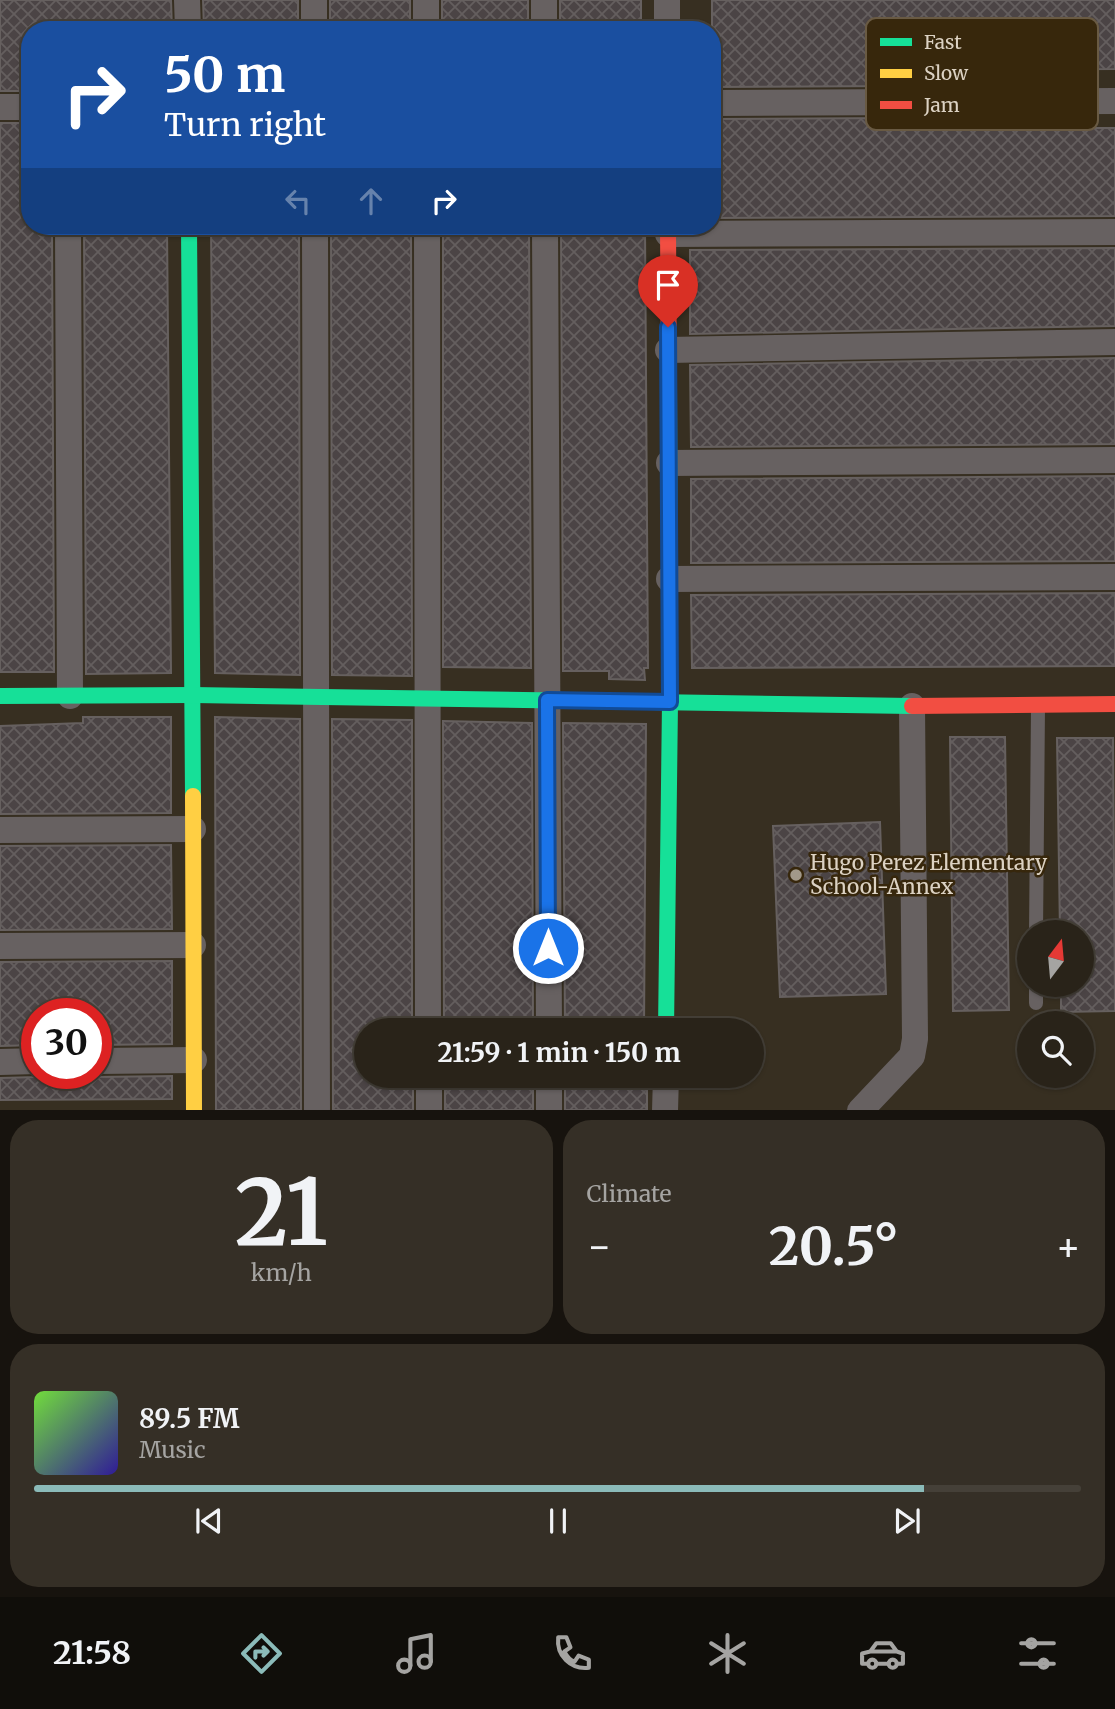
<!DOCTYPE html>
<html lang="en">
<head>
<meta charset="utf-8">
<style>
  :root { --surface:#292319; --page:#352f26; --text:#f1f3f6; --muted:#a5a4a2; --line:#454038; --accent:#8bbbb9 }
  body { margin:0; font-family:Merriweather,serif; background:var(--page); color:var(--text); height:100vh; display:flex; flex-direction:column; font-size:26px; white-space:nowrap }
  * { box-sizing:border-box; margin:0 }
  p { font-size:23px; color:var(--muted) }
  .icon { flex:none; width:38px; height:38px; fill:none; stroke:currentColor; stroke-width:2; stroke-linecap:round; stroke-linejoin:round }
  .map { position:relative; height:1110px; overflow:hidden }
  .sheet { display:flex; flex-direction:column; gap:10px; padding:10px; background:#17130e; flex:1 }
  .sheet>* { flex:none }
  .top-card { position:absolute; left:21px; top:21px; width:700px; height:214px; border-radius:28px; box-shadow:0 2px 5px #0004,0 0 0 2px var(--line); background:#1a4fa0; color:#fff; overflow:hidden }
  .needle { width:46px; rotate:16deg }
  .tools { position:absolute; left:1017px; top:920px; display:grid; gap:14px }
  .tools a { display:grid; place-items:center; width:77px; height:77px; border-radius:50%; background:var(--surface); box-shadow:0 2px 5px #0004,0 0 0 2px var(--line); font-size:35px }
  .speed { position:absolute; left:21px; top:998px; display:flex; gap:14px; font-size:35px; font-weight:700; text-align:center }
  .speed>* { display:grid; place-content:center; width:91px; height:91px; border-radius:50%; background:var(--surface); box-shadow:0 2px 5px #0004,0 0 0 2px var(--line); line-height:1 }
  .speed .limit { border:10px solid #d22; background:#fff; color:#111 }
  .pin { position:absolute; display:grid; place-items:center; width:60px; height:60px; color:#fff; margin:-72px -30px; border-radius:50% 50% 50% 0; rotate:-45deg; box-shadow:0 0 7px #0007 }
  .pin .icon { rotate:45deg }
  .me { position:absolute; width:77px; margin:-38px; rotate:0deg; stroke-linejoin:round; filter:drop-shadow(0 0 5px #0008) }
  .turn { display:flex; align-items:center; gap:24px; height:147px; padding:0 28px; font-size:32px }
  .turn .icon { width:91px; height:91px; stroke-width:2.5 }
  .turn b { display:block; font-size:49px; line-height:60px }
  .lanes { display:flex; align-items:center; height:66px; padding:0 28px; background:#0003; justify-content:center; gap:35px; direction:ltr }
  .lanes .off { opacity:.35 }
  .big { font-size:52px; font-weight:700; line-height:1.1 }
  .sheet .card { flex:1; display:flex; flex-direction:column; justify-content:center; gap:10px; min-width:0; padding:0 24px; border-radius:28px; background:var(--page) }
  .sheet .dial { align-items:center; gap:0 }
  .dial b { font-size:91px; line-height:1 }
  .song { display:flex; align-items:center; gap:21px }
  .cover { width:84px; height:84px; border-radius:10px; background:linear-gradient(135deg,hsl(100 70% 55%),hsl(250 70% 35%)) }
  .played { height:7px; border-radius:4px; background:linear-gradient(90deg,var(--accent) 85%,var(--line) 85%) }
  .keys { display:flex; justify-content:space-around; direction:ltr }
  .heat { display:flex; justify-content:space-between; align-items:center; font-size:38px; direction:ltr }
  .sheet .tiles { flex:1; display:grid; gap:10px; grid-template-columns:1fr 1fr }
  .card:last-child { grid-column:span 2 }
  .trip { position:absolute; left:354px; top:1018px; width:410px; height:70px; border-radius:35px; background:var(--surface); box-shadow:0 2px 5px #0004,0 0 0 2px var(--line); font-weight:700; line-height:70px; text-align:center }
  .menu { display:flex; height:112px; justify-content:space-around; align-items:center; background:#100e0a; color:var(--muted) }
  .menu .icon { width:49px; height:49px }
  .menu .current { color:var(--accent) }
  .menu b { font-size:32px; color:var(--text) }
  .map>svg:first-child { display:block }
  .building { fill:url(#building-cross-hatch); stroke:#66605f; stroke-width:2 }
  .lines { fill:none; stroke-linecap:round; stroke-linejoin:round }
  .lane { stroke:#676161; stroke-width:14 }
  .street { stroke:#676161; stroke-width:26 }
  .fast { stroke:#16e098; stroke-width:16 }
  .slow { stroke:#ffcf43; stroke-width:16 }
  .jam { stroke:#f24e42; stroke-width:16 }
  .route-casing { stroke:#114b97; stroke-width:18 }
  .route { stroke:#1a73e8; stroke-width:12 }
  .poi-dot { fill:#a2998a; stroke:#37270c; stroke-width:2.5 }
  .labels { text-anchor:middle; stroke-width:5; stroke-linejoin:round; paint-order:stroke }
  .poi-label { font-size:21px; fill:#dcd2c3; stroke:#37270c; text-anchor:start }
  .key { fill:#37270c; stroke:#695a43; stroke-width:2 }
  .key-label { font-size:19px; fill:#dcd2c3 }
</style>
</head>
<body>
<div class="map">
<svg width="1115" height="1111" viewBox="0 0 1115 1111">
  <defs>
    <pattern id="building-cross-hatch" width="8" height="8" patternUnits="userSpaceOnUse" patternTransform="scale(1.75)"><rect width="8" height="8" fill="#4b4445"/><path d="M0 0l8 8M0 8l8-8" fill="none" stroke="#645e5e"/></pattern>
  </defs>
  <rect width="100%" height="100%" fill="#372f21"/>
  <g class="building">
    <polygon points="0,0 171,0 172,30 30,30 30,91 0,91"/>
    <polygon points="203,0 298,0 298,30 204,30"/>
    <rect x="330" y="0" width="80" height="30"/>
    <rect x="442" y="0" width="86" height="30"/>
    <rect x="560" y="0" width="81" height="30"/>
    <polygon points="712,0 1115,0 1115,69 900,70 900,72 896,72 896,86 712,87"/>
    <polygon points="897,118 897,124 1083,124 1083,128 1115,128 1115,216 712,218 712,119"/>
    <polygon points="0,123 30,123 30,226 52,226 54,672 0,672"/>
    <polygon points="84,226 167,226 171,673 86,674"/>
    <polygon points="211,226 299,226 300,675 215,673"/>
    <polygon points="331,226 411,226 412,676 332,675"/>
    <polygon points="443,226 529,226 531,668 443,667"/>
    <polygon points="561,226 645,226 648,668 644,668 645,680 609,679 609,671 563,671"/>
    <polygon points="1115,248 1115,326 690,334 690,250"/>
    <polygon points="1115,358 1115,444 691,447 690,365"/>
    <polygon points="1115,476 1115,561 691,563 691,479"/>
    <polygon points="1115,593 1115,666 692,668 691,595"/>
    <polygon points="83,717 171,717 171,813 0,814 0,726 83,723"/>
    <polygon points="215,717 300,719 301,1110 216,1110"/>
    <polygon points="332,719 412,720 412,1031 366,1031 366,1076 413,1076 413,1110 333,1110"/>
    <polygon points="443,721 532,723 533,1031 444,1031"/>
    <polygon points="563,723 646,724 644,1031 565,1031"/>
    <polygon points="950,737 1005,737 1009,1010 953,1011"/>
    <polygon points="1057,738 1113,738 1115,1011 1061,1012 1061,985 1082,985 1082,933 1060,933"/>
    <polygon points="880,822 886,994 780,997 773,826"/>
    <polygon points="171,845 172,929 0,930 0,846"/>
    <polygon points="172,961 172,1044 96,1045 96,1013 37,1013 37,1045 0,1046 0,962"/>
    <polygon points="47,1073 86,1073 96,1077 172,1076 172,1099 0,1100 0,1078 37,1077"/>
    <rect x="445" y="1076" width="88" height="34"/>
    <rect x="565" y="1076" width="82" height="34"/>
  </g>
  <g class="lines">
    <g class="lane">
      <polyline points="1036,933 1038,707"/>
      <polyline points="1036,1003 1036,985"/>
    </g>
    <g class="street">
      <polyline points="187,0 188,30"/>
      <polyline points="314,0 314,30"/>
      <polyline points="426,0 426,30"/>
      <polyline points="544,0 544,30"/>
      <polyline points="667,0 667,30"/>
      <polyline points="712,103 1115,101"/>
      <polyline points="0,107 30,107"/>
      <polyline points="68,226 70,696"/>
      <polyline points="315,226 317,1111"/>
      <polyline points="427,226 428,1031"/>
      <polyline points="545,226 549,1031"/>
      <polyline points="668,234 1115,232"/>
      <polyline points="668,350 1115,342"/>
      <polyline points="669,463 1115,460"/>
      <polyline points="669,579 1115,577"/>
      <polyline points="0,830 193,829"/>
      <polyline points="0,946 193,945"/>
      <polyline points="96,1061 194,1060"/>
      <polyline points="0,1062 37,1061"/>
      <polyline points="429,1076 429,1111"/>
      <polyline points="549,1076 549,1111"/>
      <polyline points="665,1111 666,1076"/>
      <polyline points="860,1111 912,1056 915,1039 912,706"/>
    </g>
    <g class="fast">
      <polyline points="189,226 193,796"/>
      <polyline points="0,696 193,695 912,706"/>
      <polyline points="666,1031 670,702 669,384"/>
    </g>
    <polyline class="slow" points="193,796 194,1111"/>
    <g class="jam">
      <polyline points="668,226 669,384"/>
      <polyline points="912,706 1115,704"/>
    </g>
  </g>
  <g class="lines">
    <g class="route-casing">
      <polyline id="route" points="548,948 547,700 670,702 668,327"/>
    </g>
    <use href="#route" class="route"/>
  </g>
  <circle class="poi-dot" cx="796" cy="875" r="7"/>
  <g class="labels">
    <g class="poi-label">
      <text x="810" y="870">Hugo Perez Elementary<tspan x="810" dy="24">School-Annex</tspan></text>
    </g>
  </g>
  <rect x="866" y="18" width="232" height="112" rx="10" class="key"/>
  <rect x="880" y="38" width="32" height="8" fill="#16e098"/>
  <rect x="880" y="69" width="32" height="9" fill="#ffcf43"/>
  <rect x="880" y="101" width="32" height="8" fill="#f24e42"/>
  <g class="key-label">
    <text x="924" y="49">Fast</text>
    <text x="924" y="80">Slow</text>
    <text x="924" y="112">Jam</text>
  </g>
</svg>
<div class="tools">
<a><svg class="needle" viewBox="-14 -14 28 28"><path d="M0-13l5 13h-10z" fill="#e53935"/><path d="M0 13l5-13h-10z" fill="#a5a4a2"/></svg></a>
<a><svg class="icon" aria-label="search" viewBox="0 0 24 24"><circle cx="10" cy="10" r="6"/><path d="M15 15l6 6"/></svg></a>
</div>
<div class="speed"><div class="limit">30</div></div>
<div class="pin" style="left:668px;top:327px;background:#d93025"><svg class="icon" aria-label="arrive" viewBox="0 0 24 24"><path d="M6 21V4h12l-3 4 3 4H6"/></svg></div>
<svg class="me" style="left:548px;top:948px" viewBox="-20 -20 40 40"><circle r="17" fill="#1a73e8" stroke="#fff" stroke-width="3"/><path d="M0-11L8 9 0 5-8 9z" fill="#fff"/></svg>
<div class="trip">21:59 · 1 min · 150 m</div>
<div class="top-card">
<div class="turn"><svg class="icon" aria-label="right" viewBox="0 0 24 24"><path d="M7 20v-9h11M14 6l5 5-5 5"/></svg><div><b>50 m</b>Turn right</div></div>
<div class="lanes"><svg class="icon off" aria-label="left" viewBox="0 0 24 24"><path d="M17 20v-9H6M10 6l-5 5 5 5"/></svg><svg class="icon off" aria-label="ahead" viewBox="0 0 24 24"><path d="M12 20V5M6 11l6-6 6 6"/></svg><svg class="icon" aria-label="right" viewBox="0 0 24 24"><path d="M7 20v-9h11M14 6l5 5-5 5"/></svg></div>
</div>
</div>
<section class="sheet">
<div class="tiles">
<div class="card dial"><b>21</b><p>km/h</p></div>
<div class="card"><p>Climate</p>
<div class="heat"><a>−</a><b class="big">20.5°</b><a>+</a></div>
</div>
<div class="card">
<div class="song"><i class="cover"></i><div><b>89.5 FM</b><p>Music</p></div></div>
<div class="played"></div>
<div class="keys"><svg class="icon" aria-label="previous" viewBox="0 0 24 24"><path d="M18 5L8 12l10 7zM5 5v14"/></svg><svg class="icon" aria-label="pause" viewBox="0 0 24 24"><path d="M8 5v14M16 5v14"/></svg><svg class="icon" aria-label="next" viewBox="0 0 24 24"><path d="M6 5l10 7-10 7zM19 5v14"/></svg></div>
</div>
</div>
</section>
<nav class="menu">
<b>21:58</b>
<svg class="icon current" aria-label="directions" viewBox="0 0 24 24"><path d="M12 3l9 9-9 9-9-9zM9 14v-3h6M13 9l2 2-2 2"/></svg>
<svg class="icon" aria-label="music" viewBox="0 0 24 24"><path d="M9 18V5l10-2v13"/><circle cx="6" cy="18" r="3"/><circle cx="16" cy="16" r="3"/></svg>
<svg class="icon" aria-label="phone" viewBox="0 0 24 24"><path d="M5 4h4l2 5-3 2q2 4 5 5l2-3 5 2v4C11 20 4 13 5 4z"/></svg>
<svg class="icon" aria-label="climate" viewBox="0 0 24 24"><path d="M12 3v18M4 7l16 10M4 17L20 7"/></svg>
<svg class="icon" aria-label="car" viewBox="0 0 24 24"><path d="M5 17H2v-5l4-1 3-4h7l3 4 3 1v5h-3M9 17h6M6 11h13"/><circle cx="7" cy="17" r="2"/><circle cx="17" cy="17" r="2"/></svg>
<svg class="icon" aria-label="filters" viewBox="0 0 24 24"><path d="M4 7h16M4 17h16"/><circle cx="9" cy="7" r="2"/><circle cx="15" cy="17" r="2"/></svg>
</nav>
</body>
</html>
